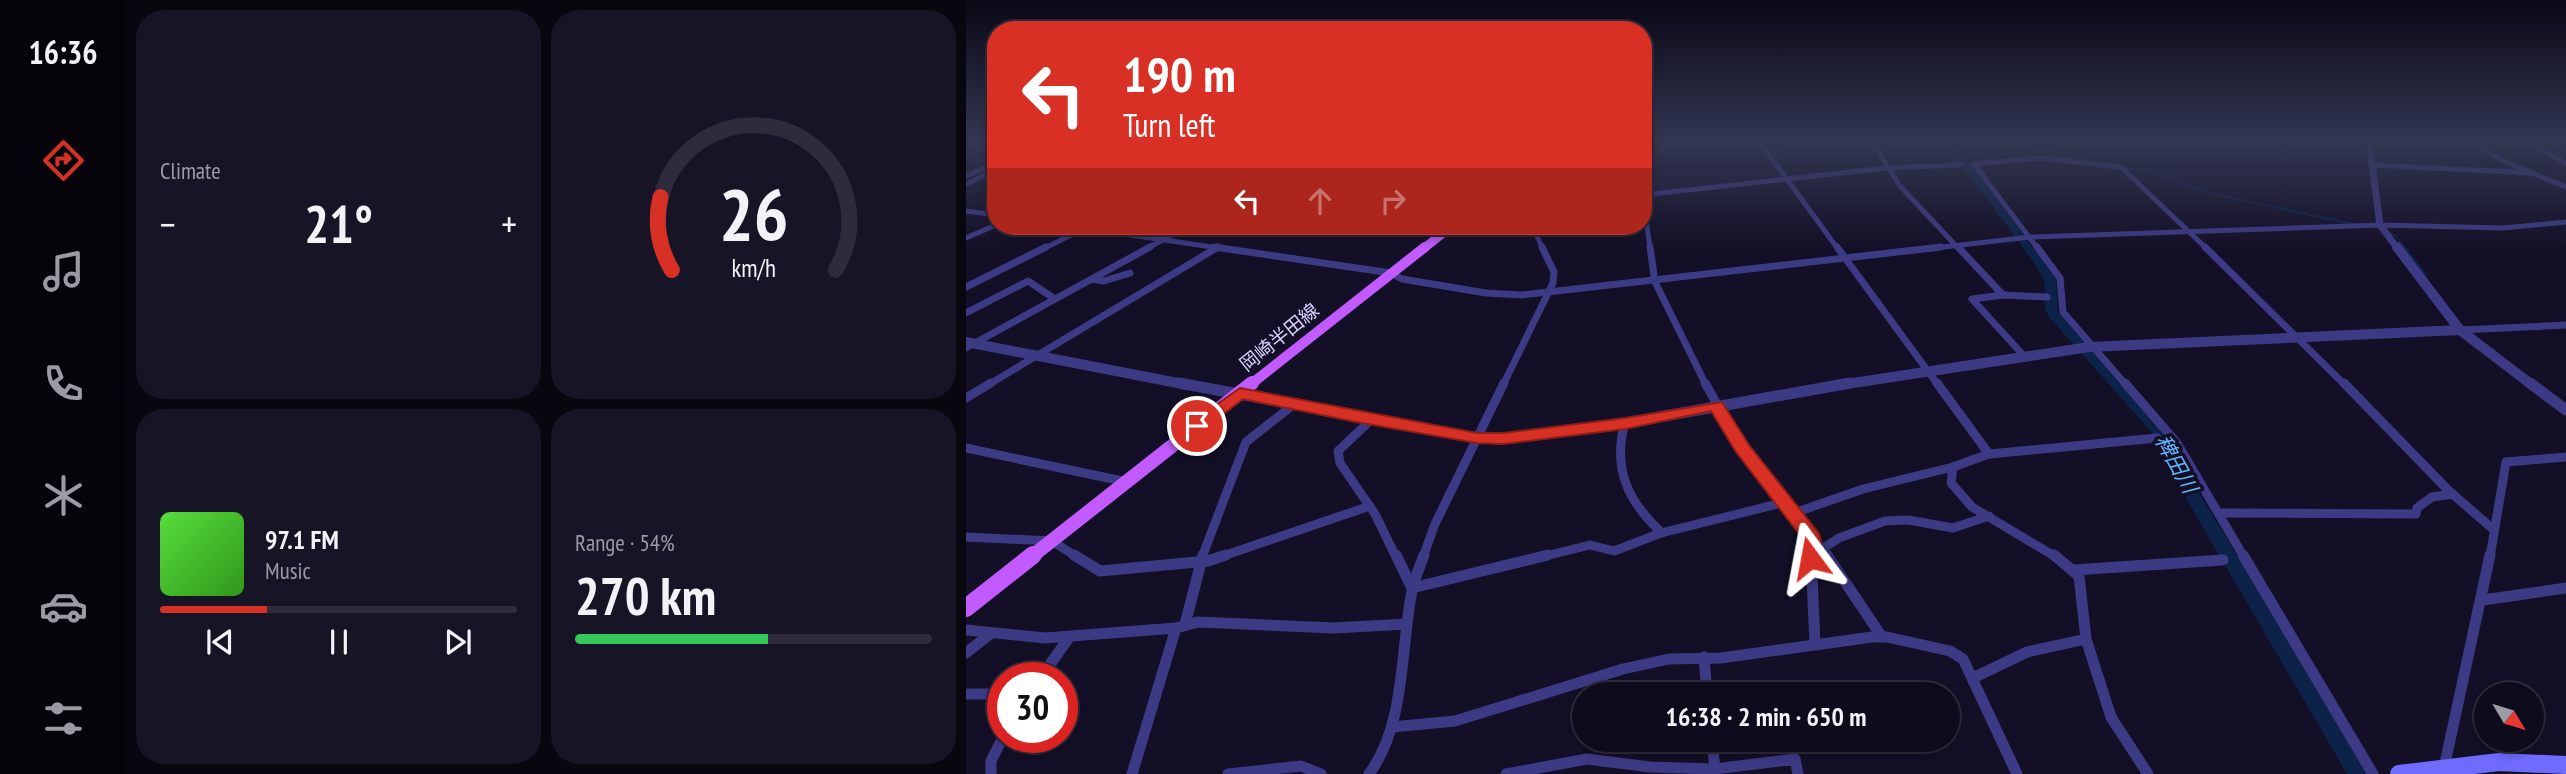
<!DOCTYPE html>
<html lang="en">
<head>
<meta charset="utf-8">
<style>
  :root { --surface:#0e0b1c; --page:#171425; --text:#f1f3f6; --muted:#9b9ba3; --line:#2e2b3b; --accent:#d93025 }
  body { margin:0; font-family:"PT Sans Narrow","Noto Sans JP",sans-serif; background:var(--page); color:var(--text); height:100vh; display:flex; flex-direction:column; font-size:26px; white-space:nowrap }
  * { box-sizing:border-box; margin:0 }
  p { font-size:23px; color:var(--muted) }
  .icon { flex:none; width:38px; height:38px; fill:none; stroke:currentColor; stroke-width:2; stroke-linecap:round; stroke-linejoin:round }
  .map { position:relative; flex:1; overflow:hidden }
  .sheet { display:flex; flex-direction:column; gap:10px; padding:10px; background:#08060f; width:840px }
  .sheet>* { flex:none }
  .guide { position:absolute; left:21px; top:21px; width:665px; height:214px; border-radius:28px; box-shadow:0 4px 10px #0003,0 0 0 2px var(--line); background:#d93025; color:#fff; overflow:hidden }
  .needle { width:46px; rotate:128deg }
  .controls { position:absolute; left:1508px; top:682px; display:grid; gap:14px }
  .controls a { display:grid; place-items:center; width:70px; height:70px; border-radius:50%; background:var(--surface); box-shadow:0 4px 10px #0003,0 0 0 2px var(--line); font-size:35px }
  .speed { position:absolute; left:21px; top:662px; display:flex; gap:14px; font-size:35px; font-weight:700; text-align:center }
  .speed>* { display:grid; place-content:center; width:91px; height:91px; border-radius:50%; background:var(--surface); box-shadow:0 4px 10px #0003,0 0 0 2px var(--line); line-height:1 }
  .speed .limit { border:10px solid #d22; background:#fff; color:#111 }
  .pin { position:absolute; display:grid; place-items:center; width:60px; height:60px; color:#fff; margin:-30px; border:4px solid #fff; border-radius:50%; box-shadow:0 2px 7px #0007 }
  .me { position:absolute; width:77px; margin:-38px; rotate:347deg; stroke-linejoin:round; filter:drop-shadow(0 0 5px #0008) }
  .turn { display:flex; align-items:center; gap:24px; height:147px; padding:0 21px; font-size:32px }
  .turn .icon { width:91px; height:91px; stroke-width:2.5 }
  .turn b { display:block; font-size:49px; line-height:60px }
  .lanes { display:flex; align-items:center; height:66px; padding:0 21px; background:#0003; justify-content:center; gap:35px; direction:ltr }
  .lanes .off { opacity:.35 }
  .big { font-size:52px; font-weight:700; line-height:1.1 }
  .sheet .card { flex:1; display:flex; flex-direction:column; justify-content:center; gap:10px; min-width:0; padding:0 24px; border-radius:28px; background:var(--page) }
  .sheet .dial { align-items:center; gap:0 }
  .dial svg { height:182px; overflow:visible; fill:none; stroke:var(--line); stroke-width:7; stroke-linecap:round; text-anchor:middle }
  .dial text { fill:var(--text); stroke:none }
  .song { display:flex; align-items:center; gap:21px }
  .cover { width:84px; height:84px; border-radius:10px; background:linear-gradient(135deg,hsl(110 70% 55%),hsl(110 70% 35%)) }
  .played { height:7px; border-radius:4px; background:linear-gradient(90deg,var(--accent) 30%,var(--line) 30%) }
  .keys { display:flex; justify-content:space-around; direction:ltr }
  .heat { display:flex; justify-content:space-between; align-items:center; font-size:38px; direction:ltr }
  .charge { height:10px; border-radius:5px; background:linear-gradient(90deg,#34c759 54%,var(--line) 0) }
  .sheet .tiles { flex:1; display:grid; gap:10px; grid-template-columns:repeat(2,1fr) }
  .trip { position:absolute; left:606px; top:682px; width:388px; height:70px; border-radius:35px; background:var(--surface); box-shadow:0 4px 10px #0003,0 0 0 2px var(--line); font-weight:700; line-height:70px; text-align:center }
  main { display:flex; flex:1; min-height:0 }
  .menu { display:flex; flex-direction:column; width:126px; justify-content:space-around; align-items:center; background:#06040b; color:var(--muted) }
  .menu .icon { width:49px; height:49px }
  .menu .selected { color:var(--accent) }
  .menu b { font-size:32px; color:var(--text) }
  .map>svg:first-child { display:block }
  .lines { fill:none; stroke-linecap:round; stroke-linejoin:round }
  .stream-far1 { stroke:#0c2248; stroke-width:2 }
  .stream { stroke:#0c2248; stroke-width:2.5 }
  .river { fill:#0c2248; fill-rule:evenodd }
  .minor-far3 { stroke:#3d3a85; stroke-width:5 }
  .minor-far2 { stroke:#3d3a85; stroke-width:7 }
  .minor-far1 { stroke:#3d3a85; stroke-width:9 }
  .minor { stroke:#3d3a85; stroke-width:11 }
  .tertiary-far2 { stroke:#3d3a85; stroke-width:7 }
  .tertiary-far1 { stroke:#3d3a85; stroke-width:10 }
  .tertiary { stroke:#3d3a85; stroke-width:11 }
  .secondary { stroke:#6f6bff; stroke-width:18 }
  .primary-far3 { stroke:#c25bff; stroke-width:9 }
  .primary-far2 { stroke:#c25bff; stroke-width:10 }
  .primary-far1 { stroke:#c25bff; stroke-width:14 }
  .primary { stroke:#c25bff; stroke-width:18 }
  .route { fill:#d93025; stroke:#8d1f18; stroke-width:2 }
  .labels { text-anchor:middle; stroke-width:7; stroke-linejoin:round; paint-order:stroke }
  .street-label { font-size:19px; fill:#d9d4ff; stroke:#130f26 }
  .water-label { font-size:21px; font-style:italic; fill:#62b6ff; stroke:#130f26 }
</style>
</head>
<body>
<main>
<nav class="menu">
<b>16:36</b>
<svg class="icon selected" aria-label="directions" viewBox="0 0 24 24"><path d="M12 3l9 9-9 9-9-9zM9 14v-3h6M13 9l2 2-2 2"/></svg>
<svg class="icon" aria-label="music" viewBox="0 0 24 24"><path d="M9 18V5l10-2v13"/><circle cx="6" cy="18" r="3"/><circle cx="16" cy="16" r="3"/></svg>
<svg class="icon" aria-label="phone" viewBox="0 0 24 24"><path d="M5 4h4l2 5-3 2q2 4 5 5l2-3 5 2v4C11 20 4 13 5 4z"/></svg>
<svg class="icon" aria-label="climate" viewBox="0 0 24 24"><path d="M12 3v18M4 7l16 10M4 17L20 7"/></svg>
<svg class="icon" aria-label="car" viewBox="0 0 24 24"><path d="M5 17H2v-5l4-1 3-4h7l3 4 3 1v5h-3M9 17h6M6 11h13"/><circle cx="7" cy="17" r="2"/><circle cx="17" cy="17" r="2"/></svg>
<svg class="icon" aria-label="filters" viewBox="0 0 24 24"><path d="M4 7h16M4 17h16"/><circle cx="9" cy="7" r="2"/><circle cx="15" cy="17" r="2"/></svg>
</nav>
<section class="sheet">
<div class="tiles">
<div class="card"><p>Climate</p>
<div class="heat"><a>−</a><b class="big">21°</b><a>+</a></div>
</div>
<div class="card dial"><svg viewBox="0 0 100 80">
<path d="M14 69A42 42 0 1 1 86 69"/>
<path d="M14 69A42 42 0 0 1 9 37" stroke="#d93025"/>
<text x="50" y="56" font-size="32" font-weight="700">26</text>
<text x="50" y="72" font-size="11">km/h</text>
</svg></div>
<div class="card">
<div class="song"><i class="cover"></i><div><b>97.1 FM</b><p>Music</p></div></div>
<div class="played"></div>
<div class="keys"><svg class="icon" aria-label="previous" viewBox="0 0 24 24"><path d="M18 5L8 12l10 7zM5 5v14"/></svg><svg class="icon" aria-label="pause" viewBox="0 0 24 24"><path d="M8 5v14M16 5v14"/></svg><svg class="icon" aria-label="next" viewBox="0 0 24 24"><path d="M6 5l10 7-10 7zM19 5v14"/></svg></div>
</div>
<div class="card"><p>Range · 54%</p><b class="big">270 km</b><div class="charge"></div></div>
</div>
</section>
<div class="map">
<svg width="1600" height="774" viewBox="0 0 1600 774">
  <rect width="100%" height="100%" fill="#130f26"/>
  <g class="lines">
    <g class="stream-far1">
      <polyline points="1031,141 1126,162"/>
      <polyline points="1479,141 1502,142"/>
      <polyline points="1143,168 1183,170 1238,192 1387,224"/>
      <polyline points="1421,232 1430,236 1440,249"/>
    </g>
    <polyline class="stream" points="1439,247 1460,275"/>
    <path class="river" d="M976 141H985L1001 159 1090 279 1092 312 1200 431 1223 468 1227 483 1404 774H1381L1211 483 1207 468 1189 436 1083 317C1074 304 1083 288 1076 276 1046 228 1009 185 976 141Z"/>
    <g class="minor-far3">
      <polyline points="793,141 872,249"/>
      <polyline points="906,141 934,186 993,249"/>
      <polyline points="1505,141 1535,160 1600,187"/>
      <polyline points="1558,141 1600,163"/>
      <polyline points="1406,165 1567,173"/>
      <polyline points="0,176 30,163"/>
      <polyline points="0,184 30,170"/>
      <polyline points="677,194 684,249"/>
      <polyline points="677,195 920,168 995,165"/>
      <polyline points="0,211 30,215"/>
      <polyline points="103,226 260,249"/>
      <polyline points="566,226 577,249"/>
      <polyline points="0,238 30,225"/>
      <polyline points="77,249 119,228"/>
      <polyline points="180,249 222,226"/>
      <polyline points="249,249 252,247"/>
      <polyline points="960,249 1064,237 1414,225 1537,228 1600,222"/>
      <polyline points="1072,249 1008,164 1073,158 1155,167 1241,249"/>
    </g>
    <g class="minor-far2">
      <polyline points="248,247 425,273 436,279 520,293 556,295 975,247"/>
      <polyline points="684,247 689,282 740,385"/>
      <polyline points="871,247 972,385"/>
      <polyline points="992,247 1037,295"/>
      <polyline points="1071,247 1094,278 1097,312 1160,385"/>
      <polyline points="1239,247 1379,385"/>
      <polyline points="126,279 138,281 164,273"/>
      <polyline points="0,287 80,247"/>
      <polyline points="0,313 62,281 89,299"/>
      <polyline points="1494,330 1600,325"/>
      <polyline points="0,348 184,247"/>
      <polyline points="1058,356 1006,299 1037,295 1081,297"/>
      <polyline points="22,385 252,247"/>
      <polyline points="537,385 587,283 588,272 576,247"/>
    </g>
    <g class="minor-far1">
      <polyline points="739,383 776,448 863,557"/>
      <polyline points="971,383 1023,454"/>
      <polyline points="1159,383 1211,443 1278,557"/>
      <polyline points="1378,383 1482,490 1528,530"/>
      <polyline points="0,398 25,383"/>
      <polyline points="405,420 372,451 374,463 409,514 430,557"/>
      <path d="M659 423C646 468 662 502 696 533"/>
      <polyline points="0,448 161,482"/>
      <polyline points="987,467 985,483 1006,507 1090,557"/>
      <polyline points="828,513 897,489 987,467 1023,454 1191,438"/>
      <polyline points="1253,513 1450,514 1451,508 1466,497 1487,494"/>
      <polyline points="0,537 86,541 111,557"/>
      <polyline points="845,537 845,557"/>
      <polyline points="856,549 873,538 919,521 942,520 987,528 1023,516"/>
      <polyline points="236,557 280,442 327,405"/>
      <polyline points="254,557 404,506"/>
      <polyline points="457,557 469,524 538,383"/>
      <polyline points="575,557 624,545 648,551 695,533 820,502"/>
      <polyline points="1524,557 1540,462 1600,457"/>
    </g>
    <g class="minor">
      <polyline points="108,555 134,571 242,561 260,555"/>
      <polyline points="430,555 446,588"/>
      <polyline points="845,555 849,644"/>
      <polyline points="861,555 916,637"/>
      <polyline points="1088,555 1113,576 1120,639 1145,717 1182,774"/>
      <polyline points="1277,555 1407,774"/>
      <polyline points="1108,570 1257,560"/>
      <polyline points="446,588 582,555"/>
      <polyline points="1517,600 1600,588"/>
      <polyline points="219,624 237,555"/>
      <polyline points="0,630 79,638 210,628"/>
      <polyline points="0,653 23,635"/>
      <polyline points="738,657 741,695"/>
      <polyline points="75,677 102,639"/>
      <polyline points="1007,678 1061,652 1120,639"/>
      <polyline points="0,694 37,694"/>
      <polyline points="426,727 489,721 657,669 703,659 755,658 906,637 921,637 984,651 997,659 1051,774"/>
      <polyline points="746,740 749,769"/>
      <polyline points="1478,768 1524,555"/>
      <polyline points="25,774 25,761 37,737"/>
      <polyline points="166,774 210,628 232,622 368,628 441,624"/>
      <polyline points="262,774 335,766 355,774"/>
      <path d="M403 774C440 724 434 651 446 591 448 579 454 567 458 555"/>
      <polyline points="540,774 621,759 684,767 749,769 829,759 832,774"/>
    </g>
    <polyline class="tertiary-far2" points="1403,141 1414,225 1432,249"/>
    <g class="tertiary-far1">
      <polyline points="1431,247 1494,330 1566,385"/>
      <polyline points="0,342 222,385"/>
      <polyline points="874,385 1123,347 1494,330"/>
    </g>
    <g class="tertiary">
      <polyline points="213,383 511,438 537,439 659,423 884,383"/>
      <polyline points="1564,383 1600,410"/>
    </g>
    <polyline class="secondary" points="1433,774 1533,762 1600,765"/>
    <polyline class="primary-far3" points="457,249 486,226"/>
    <polyline class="primary-far2" points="284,385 459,247"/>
    <polyline class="primary-far1" points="65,557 286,383"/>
    <polyline class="primary" points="0,608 67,555"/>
  </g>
  <linearGradient id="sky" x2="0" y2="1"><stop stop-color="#0a0815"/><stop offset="0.57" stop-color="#333752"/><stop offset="1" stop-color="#333752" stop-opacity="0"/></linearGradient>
  <rect width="1600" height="249" fill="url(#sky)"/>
  <path class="route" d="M274 388 511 433H537L659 418 756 402 783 445 852 532C857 540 856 554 851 563H837L834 558 836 538 770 452 745 411 659 429 537 444 511 443 390 422 277 399 237 430H225L223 426 225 423Z"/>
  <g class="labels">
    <g class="street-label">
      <text transform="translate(313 337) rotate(-39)" y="7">岡崎半田線</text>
    </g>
    <g class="water-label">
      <text transform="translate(1210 464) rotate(61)" y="7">稗田川</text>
    </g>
  </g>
</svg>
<div class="controls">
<a><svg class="needle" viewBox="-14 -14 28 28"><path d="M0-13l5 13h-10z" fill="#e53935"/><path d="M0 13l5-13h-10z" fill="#9b9ba3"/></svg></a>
</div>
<div class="speed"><div class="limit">30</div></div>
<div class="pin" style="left:231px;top:426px;background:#d93025"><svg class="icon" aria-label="arrive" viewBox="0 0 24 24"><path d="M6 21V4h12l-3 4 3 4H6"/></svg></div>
<svg class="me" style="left:844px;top:558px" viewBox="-20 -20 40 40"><path d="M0-17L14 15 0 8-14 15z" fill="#d93025" stroke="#fff" stroke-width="4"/></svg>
<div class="trip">16:38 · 2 min · 650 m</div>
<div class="guide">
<div class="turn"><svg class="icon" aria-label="left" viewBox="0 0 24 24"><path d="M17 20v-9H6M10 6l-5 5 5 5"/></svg><div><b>190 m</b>Turn left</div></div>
<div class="lanes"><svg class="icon" aria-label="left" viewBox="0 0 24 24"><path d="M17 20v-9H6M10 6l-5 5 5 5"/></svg><svg class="icon off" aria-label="ahead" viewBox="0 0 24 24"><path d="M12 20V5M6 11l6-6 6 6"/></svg><svg class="icon off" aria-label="right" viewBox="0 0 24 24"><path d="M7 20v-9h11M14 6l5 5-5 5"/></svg></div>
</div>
</div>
</main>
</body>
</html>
